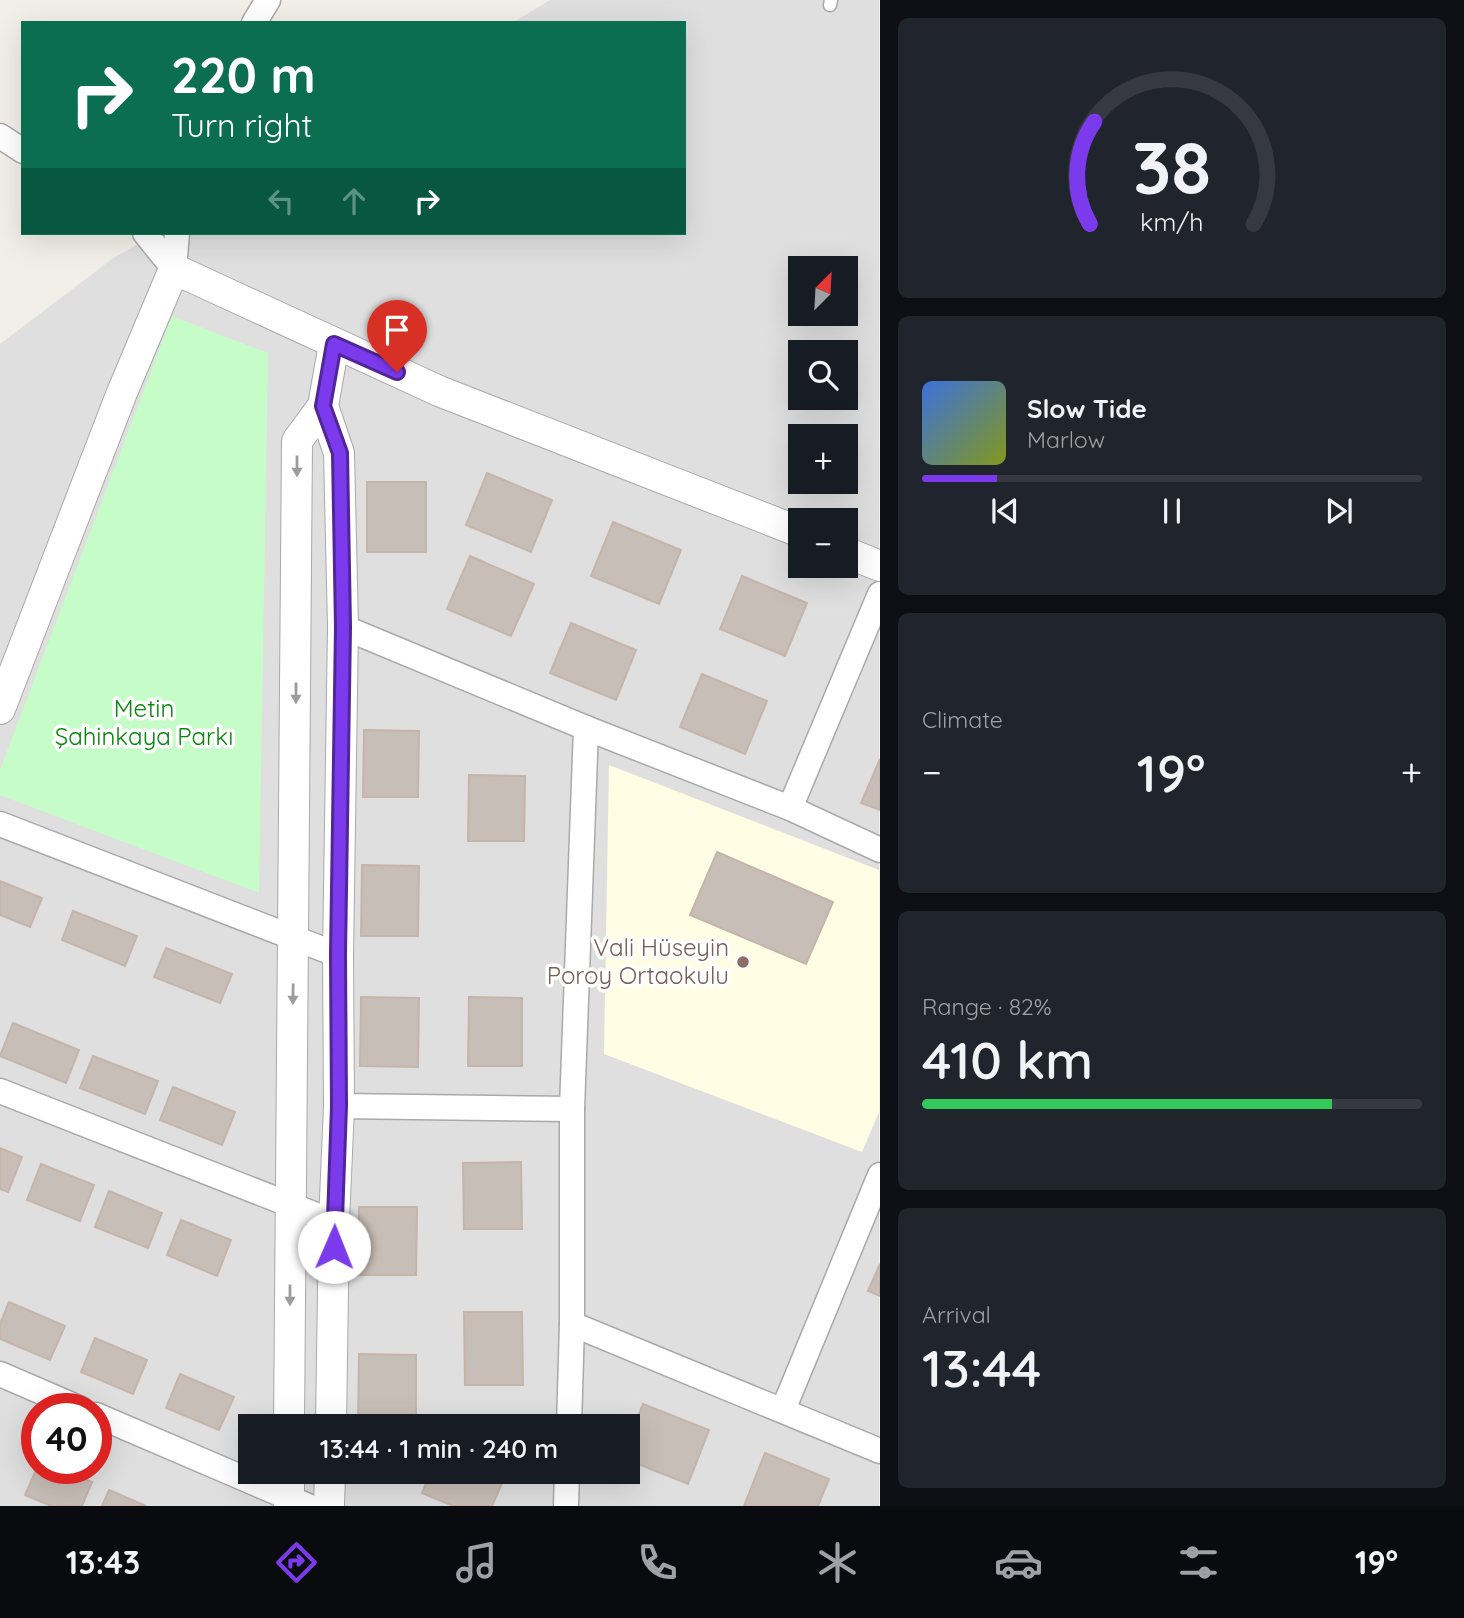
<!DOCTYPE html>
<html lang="en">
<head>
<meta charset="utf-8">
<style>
  :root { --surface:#171b24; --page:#20242c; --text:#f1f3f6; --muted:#9ea1a6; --line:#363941; --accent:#7c3aed }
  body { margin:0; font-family:Quicksand,sans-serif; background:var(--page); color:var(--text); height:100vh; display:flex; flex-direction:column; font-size:26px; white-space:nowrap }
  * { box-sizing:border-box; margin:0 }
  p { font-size:23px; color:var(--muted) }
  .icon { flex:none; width:38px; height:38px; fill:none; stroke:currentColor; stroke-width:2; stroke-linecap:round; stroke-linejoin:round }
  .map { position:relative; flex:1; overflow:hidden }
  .panel { display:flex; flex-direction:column; gap:18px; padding:18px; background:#0d0f14; width:584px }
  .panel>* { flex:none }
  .guide { position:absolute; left:21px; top:21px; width:665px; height:214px; border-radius:0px; box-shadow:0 7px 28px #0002; background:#0b6e4f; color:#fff; overflow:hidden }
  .needle { width:46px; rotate:24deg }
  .buttons { position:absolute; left:788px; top:256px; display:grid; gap:14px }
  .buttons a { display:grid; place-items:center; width:70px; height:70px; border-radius:0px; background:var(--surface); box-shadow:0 7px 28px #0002; font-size:35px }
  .speed { position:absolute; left:21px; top:1393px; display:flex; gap:14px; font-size:35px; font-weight:700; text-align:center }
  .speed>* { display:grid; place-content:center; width:91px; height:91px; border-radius:50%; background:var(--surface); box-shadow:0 7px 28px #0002; line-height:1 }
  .speed .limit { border:10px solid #d22; background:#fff; color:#111 }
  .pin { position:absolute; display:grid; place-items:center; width:60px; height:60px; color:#fff; margin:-72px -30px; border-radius:50% 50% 50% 0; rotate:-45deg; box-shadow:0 0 7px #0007 }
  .pin .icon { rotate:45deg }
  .me { position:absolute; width:77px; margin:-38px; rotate:1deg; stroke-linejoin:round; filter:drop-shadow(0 0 5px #0008) }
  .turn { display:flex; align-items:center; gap:24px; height:147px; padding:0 35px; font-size:32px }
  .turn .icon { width:91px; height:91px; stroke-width:2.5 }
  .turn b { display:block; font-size:49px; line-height:60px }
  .lanes { display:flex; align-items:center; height:66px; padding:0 35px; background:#0003; justify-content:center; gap:35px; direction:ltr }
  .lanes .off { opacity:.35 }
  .big { font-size:52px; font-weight:600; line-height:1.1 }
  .panel .card { flex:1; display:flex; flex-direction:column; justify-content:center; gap:10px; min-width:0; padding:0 24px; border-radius:10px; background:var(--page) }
  .panel .dial { align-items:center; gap:0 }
  .dial svg { height:182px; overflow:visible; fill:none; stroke:var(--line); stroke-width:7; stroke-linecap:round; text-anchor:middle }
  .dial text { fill:var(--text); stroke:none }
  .song { display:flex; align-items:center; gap:21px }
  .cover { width:84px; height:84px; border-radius:10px; background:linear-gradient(135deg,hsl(220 70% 55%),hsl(70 70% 35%)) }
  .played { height:7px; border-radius:4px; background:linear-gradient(90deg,var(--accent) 15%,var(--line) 15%) }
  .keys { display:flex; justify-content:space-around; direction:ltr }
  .heat { display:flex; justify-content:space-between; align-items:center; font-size:38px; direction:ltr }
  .charge { height:10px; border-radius:5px; background:linear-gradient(90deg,#34c759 82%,var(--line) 0) }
  .trip { position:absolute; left:238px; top:1414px; width:402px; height:70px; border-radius:0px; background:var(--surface); box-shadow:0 7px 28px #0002; font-weight:600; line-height:70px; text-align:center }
  .menu { display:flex; height:112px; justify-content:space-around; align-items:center; background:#090b0e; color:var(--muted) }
  .menu .icon { width:49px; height:49px }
  .menu .on { color:var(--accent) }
  .menu b { font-size:32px; color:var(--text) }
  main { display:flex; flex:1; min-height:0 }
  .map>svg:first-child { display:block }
  .residential { fill:#e0dfdf; fill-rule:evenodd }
  .education { fill:#fffee4 }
  .park { fill:#c6fcc8 }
  .building { fill:#c7beb7; stroke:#c5b4aa; stroke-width:2 }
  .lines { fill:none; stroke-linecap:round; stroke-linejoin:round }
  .service-casing { stroke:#a9a9a9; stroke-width:15 }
  .minor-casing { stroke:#a9a9a9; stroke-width:27 }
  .tertiary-casing { stroke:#a9a9a9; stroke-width:32 }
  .service { stroke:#fff; stroke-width:12 }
  .minor { stroke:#fff; stroke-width:24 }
  .tertiary { stroke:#fff; stroke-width:30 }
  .oneway { fill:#9c9c9c }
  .route-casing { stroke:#51269a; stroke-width:18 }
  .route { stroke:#7c3aed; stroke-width:12 }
  .education-dot { fill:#8d6e63; stroke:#fff; stroke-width:2.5 }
  .labels { text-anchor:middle; stroke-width:7; stroke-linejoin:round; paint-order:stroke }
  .park-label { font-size:24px; fill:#08880d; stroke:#fff }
  .education-label { font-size:24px; fill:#785e54; stroke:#fff; text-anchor:end }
</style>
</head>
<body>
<main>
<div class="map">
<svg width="880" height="1506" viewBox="0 0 880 1506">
  <rect width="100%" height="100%" fill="#f2eee8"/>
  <path class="residential" d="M550 0H879V1506H0V344L112 259 157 233H684V23H512ZM800 268H845V313H800ZM800 352H845V397H800ZM800 436H845V481H800ZM800 520H845V565H800ZM37 1409H96V1468H37ZM250 1426H628V1472H250Z"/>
  <polygon class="education" points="609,765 879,870 879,1112 862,1152 604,1054"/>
  <polygon class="park" points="172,316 268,353 259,893 0,795 0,770"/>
  <g class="building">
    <polygon points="487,473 552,500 531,552 466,525"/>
    <rect x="367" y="482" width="59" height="70"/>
    <polygon points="613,522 681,550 659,604 591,576"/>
    <polygon points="470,556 534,584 511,636 447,609"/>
    <polygon points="742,576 807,603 785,656 720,629"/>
    <polygon points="571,623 636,650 616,700 550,673"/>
    <polygon points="702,674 767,701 745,754 680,727"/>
    <polygon points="364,730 419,731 418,797 363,797"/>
    <polygon points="880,759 880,810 861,803"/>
    <polygon points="469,775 525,776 524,841 468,841"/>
    <polygon points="717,852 833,902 806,964 690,915"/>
    <polygon points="362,865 419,866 418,936 361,936"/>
    <polygon points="0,881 42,898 30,927 0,915"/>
    <polygon points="73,911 137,936 125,966 62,940"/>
    <polygon points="166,948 232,974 220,1003 154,977"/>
    <polygon points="361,997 419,998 418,1067 360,1066"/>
    <polygon points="469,997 522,998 522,1066 468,1066"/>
    <polygon points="13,1023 79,1050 66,1083 0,1056"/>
    <polygon points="93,1056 158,1081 145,1114 80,1088"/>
    <polygon points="173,1087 235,1112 222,1145 160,1120"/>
    <polygon points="0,1148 22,1157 8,1192 0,1189"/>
    <polygon points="521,1162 522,1229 464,1229 463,1163"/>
    <polygon points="41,1164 94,1185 80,1221 27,1200"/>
    <polygon points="109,1191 162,1213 148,1248 95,1227"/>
    <polygon points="359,1207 417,1207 416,1275 359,1275"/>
    <polygon points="181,1220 231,1240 217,1276 167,1255"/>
    <polygon points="880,1264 880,1296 868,1291"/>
    <polygon points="9,1302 65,1326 50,1360 0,1339 0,1324"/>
    <polygon points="464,1312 522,1312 523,1385 465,1385"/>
    <polygon points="95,1338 147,1360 133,1394 81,1372"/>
    <polygon points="359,1354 416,1355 416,1426 358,1426"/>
    <polygon points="180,1374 234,1397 219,1430 166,1408"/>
    <polygon points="643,1404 709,1430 688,1484 628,1460 628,1440"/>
    <polygon points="765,1453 829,1479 818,1506 744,1506"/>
    <polygon points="37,1468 59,1468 92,1482 82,1506 51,1506 25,1495"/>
    <polygon points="431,1472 507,1472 492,1506 453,1506 422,1493"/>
    <polygon points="109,1490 146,1506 102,1506"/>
  </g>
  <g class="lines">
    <g class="service-casing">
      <polyline id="service" points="830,5 831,0"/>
    </g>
    <g class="minor-casing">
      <g id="minor">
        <polyline points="254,23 268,0"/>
        <polyline points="0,136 23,151"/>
        <polyline points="145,233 174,269"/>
        <polyline points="174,269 177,233"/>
        <polyline points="343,627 586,728 790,808 880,850"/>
        <polyline points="790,808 880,594"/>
        <polyline points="0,824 338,955"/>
        <polyline points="0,1091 334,1222"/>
        <polyline points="339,1106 572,1109"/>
        <polyline points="572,1324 880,1451"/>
        <polyline points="0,1374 81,1409"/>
        <polyline points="783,1410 880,1175"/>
        <polyline points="96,1415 308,1506"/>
        <polyline points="569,1426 572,1324 572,1109 586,728"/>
        <polyline points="566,1506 567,1472"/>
      </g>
    </g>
    <g class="tertiary-casing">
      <g id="tertiary">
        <polyline points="323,406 339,453 343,627 338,955 339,1106 334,1222 331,1426"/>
        <polyline points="845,552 880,566"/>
        <polyline points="0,709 121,395 174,269 439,391 800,532"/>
        <polyline points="289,1426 297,441 323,406 334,344"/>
        <polyline points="289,1506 289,1472"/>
        <polyline points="329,1506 330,1472"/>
      </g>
    </g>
    <use href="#service" class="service"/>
    <use href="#minor" class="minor"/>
    <use href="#tertiary" class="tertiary"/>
  </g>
  <defs><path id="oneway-solid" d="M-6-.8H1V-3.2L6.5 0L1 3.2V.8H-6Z" transform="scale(1.75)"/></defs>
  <g class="oneway">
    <use href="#oneway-solid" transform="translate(297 466) rotate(90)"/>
    <use href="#oneway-solid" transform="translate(296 693) rotate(90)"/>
    <use href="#oneway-solid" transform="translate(293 994) rotate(91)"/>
    <use href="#oneway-solid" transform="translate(290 1295) rotate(90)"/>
  </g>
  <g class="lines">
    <g class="route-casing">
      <polyline id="route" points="334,1247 339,1106 338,955 343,627 340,453 323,406 334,344 397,372"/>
    </g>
    <use href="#route" class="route"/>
  </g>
  <circle class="education-dot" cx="743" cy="962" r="7"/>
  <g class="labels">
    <g class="park-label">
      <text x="144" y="717">Metin<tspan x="144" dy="28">Şahinkaya Parkı</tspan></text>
    </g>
    <g class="education-label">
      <text x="729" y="956">Vali Hüseyin<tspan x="729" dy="28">Poroy Ortaokulu</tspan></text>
    </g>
  </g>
</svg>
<div class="buttons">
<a><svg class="needle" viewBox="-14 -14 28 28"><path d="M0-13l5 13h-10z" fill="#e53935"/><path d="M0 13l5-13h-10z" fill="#9ea1a6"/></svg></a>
<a><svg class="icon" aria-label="search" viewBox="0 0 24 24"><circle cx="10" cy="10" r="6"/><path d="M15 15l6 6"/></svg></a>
<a>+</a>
<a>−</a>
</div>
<div class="speed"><div class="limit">40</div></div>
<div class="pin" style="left:397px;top:372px;background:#d93025"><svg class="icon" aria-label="arrive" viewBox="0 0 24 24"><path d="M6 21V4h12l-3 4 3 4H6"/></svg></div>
<svg class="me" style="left:334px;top:1247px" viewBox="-20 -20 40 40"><circle r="19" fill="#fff"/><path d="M0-13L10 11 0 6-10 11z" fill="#7c3aed"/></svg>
<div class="trip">13:44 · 1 min · 240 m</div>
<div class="guide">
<div class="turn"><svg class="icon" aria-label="right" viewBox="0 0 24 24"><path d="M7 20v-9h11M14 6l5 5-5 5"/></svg><div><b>220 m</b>Turn right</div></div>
<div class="lanes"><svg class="icon off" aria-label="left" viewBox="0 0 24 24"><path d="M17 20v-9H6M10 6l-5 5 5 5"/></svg><svg class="icon off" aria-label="ahead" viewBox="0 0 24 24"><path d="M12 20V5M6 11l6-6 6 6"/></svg><svg class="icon" aria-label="right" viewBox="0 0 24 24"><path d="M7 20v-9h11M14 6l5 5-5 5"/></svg></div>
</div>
</div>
<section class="panel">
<div class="card dial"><svg viewBox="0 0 100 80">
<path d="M14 69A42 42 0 1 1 86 69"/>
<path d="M14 69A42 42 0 0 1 16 24" stroke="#7c3aed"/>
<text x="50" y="56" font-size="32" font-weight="700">38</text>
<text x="50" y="72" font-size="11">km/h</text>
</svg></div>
<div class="card">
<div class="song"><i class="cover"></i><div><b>Slow Tide</b><p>Marlow</p></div></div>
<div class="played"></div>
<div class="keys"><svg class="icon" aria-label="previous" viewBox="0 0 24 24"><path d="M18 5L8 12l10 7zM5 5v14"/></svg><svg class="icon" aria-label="pause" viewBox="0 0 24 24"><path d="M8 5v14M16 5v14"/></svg><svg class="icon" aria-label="next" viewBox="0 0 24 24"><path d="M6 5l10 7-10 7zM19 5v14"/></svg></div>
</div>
<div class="card"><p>Climate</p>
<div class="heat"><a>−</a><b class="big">19°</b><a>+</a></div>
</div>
<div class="card"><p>Range · 82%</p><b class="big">410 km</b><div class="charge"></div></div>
<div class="card"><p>Arrival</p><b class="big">13:44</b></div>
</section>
</main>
<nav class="menu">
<b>13:43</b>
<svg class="icon on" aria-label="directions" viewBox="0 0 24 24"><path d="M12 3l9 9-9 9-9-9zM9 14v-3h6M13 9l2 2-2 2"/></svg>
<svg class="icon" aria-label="music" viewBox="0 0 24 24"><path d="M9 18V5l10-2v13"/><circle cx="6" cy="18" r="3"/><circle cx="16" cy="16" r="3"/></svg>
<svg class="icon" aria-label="phone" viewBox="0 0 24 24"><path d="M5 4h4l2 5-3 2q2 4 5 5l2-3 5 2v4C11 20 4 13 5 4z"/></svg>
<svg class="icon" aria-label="climate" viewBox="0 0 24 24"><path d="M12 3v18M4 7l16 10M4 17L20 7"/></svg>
<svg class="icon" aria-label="car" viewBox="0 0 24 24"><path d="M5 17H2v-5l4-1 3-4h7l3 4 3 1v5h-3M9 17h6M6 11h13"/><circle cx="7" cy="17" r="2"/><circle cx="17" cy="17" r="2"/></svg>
<svg class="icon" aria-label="filters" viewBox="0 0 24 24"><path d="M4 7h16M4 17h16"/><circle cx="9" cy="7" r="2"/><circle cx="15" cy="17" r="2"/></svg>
<b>19°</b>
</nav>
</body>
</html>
